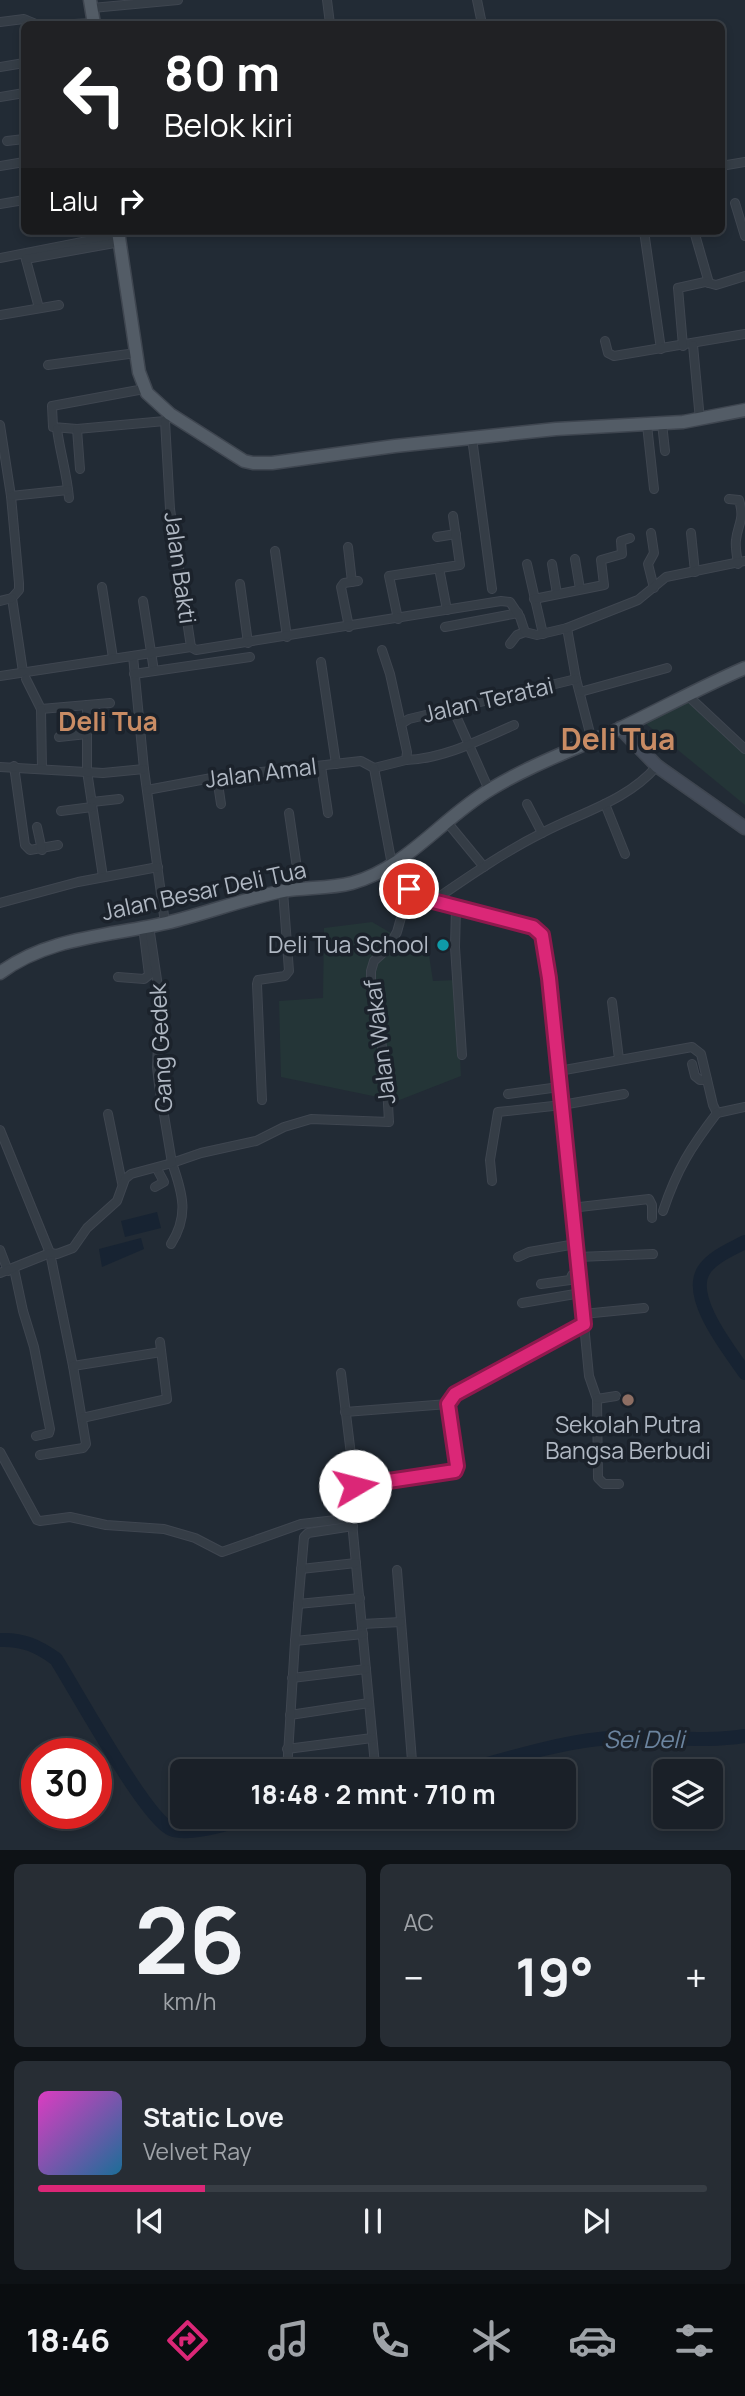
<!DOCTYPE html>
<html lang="id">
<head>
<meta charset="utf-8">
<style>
  :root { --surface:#1a2028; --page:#272d34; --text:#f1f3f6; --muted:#9fa3a8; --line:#383e45; --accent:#db2777 }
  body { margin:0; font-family:Manrope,sans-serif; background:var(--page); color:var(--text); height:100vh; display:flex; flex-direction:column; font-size:26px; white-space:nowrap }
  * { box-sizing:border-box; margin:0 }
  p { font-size:23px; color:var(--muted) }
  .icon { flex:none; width:38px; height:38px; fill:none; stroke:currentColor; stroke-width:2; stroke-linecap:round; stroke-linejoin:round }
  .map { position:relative; height:1850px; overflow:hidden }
  .details { display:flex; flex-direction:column; gap:14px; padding:14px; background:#0e1216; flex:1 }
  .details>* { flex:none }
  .guide { position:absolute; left:21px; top:21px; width:704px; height:214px; border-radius:10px; box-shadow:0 4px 10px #0003,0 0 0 2px var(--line); background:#202124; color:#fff; overflow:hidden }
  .controls { position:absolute; left:653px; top:1759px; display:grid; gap:14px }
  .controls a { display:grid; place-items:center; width:70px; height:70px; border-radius:10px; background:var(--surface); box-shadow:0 4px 10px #0003,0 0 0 2px var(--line); font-size:35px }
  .speed { position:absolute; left:21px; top:1738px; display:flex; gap:14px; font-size:35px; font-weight:700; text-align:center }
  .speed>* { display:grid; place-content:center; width:91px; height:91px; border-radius:50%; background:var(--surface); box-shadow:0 4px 10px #0003,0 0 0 2px var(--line); line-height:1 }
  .speed .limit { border:10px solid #d22; background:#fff; color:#111 }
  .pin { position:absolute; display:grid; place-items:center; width:60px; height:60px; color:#fff; margin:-30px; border:4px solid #fff; border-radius:50%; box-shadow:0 2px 7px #0007 }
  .me { position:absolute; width:77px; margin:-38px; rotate:82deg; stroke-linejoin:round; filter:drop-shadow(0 0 5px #0008) }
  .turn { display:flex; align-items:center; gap:24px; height:147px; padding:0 28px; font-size:32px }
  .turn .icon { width:91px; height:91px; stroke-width:2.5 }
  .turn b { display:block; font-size:49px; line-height:60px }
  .then { display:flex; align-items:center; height:66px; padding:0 28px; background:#0003; gap:14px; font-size:26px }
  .big { font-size:52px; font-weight:700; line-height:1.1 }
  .details .card { flex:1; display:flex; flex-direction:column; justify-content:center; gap:10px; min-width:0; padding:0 24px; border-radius:10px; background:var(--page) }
  .details .dial { align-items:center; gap:0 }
  .dial b { font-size:91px; line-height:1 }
  .song { display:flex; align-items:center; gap:21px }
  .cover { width:84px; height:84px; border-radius:10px; background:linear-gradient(135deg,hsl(310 70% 55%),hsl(200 70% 35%)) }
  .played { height:7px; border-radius:4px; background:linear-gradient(90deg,var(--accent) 25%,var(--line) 25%) }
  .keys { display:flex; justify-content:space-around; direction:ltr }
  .heat { display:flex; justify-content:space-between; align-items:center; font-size:38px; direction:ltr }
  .details .tiles { flex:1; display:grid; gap:14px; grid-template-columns:1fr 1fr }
  .card:last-child { grid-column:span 2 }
  .trip { position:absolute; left:170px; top:1759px; width:406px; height:70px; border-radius:10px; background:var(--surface); box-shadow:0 4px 10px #0003,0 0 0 2px var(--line); font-weight:700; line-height:70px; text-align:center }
  .dock { display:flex; height:112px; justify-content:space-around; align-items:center; background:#0a0d10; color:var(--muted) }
  .dock .icon { width:49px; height:49px }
  .dock .active { color:var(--accent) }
  .dock b { font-size:32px; color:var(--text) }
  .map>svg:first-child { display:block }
  .green { fill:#243537 }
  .water { fill:#172332 }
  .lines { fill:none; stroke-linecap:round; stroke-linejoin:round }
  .river { stroke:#172332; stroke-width:14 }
  .minor-casing { stroke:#3f4650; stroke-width:10 }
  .secondary-casing { stroke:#3f4650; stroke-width:15 }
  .primary-casing { stroke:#3f4650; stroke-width:15 }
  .minor { stroke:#353d46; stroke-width:8 }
  .secondary { stroke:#444c59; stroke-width:12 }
  .primary { stroke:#535c66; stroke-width:12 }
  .route-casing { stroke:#8e194d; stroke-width:18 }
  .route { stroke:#db2777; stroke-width:12 }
  .culture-dot { fill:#0f9aa8; stroke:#1b222b; stroke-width:2.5 }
  .education-dot { fill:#8d6e63; stroke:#1b222b; stroke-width:2.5 }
  .labels { text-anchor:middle; stroke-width:7; stroke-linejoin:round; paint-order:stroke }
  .street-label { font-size:23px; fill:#b0b8c3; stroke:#1b222b }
  .poi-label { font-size:23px; fill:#b0b8c3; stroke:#1b222b; text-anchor:end }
  .water-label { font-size:24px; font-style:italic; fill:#6b849f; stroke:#1b222b }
  .quarter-label { font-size:26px; font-weight:bold; fill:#c98c64; stroke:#1b222b }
  .district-label { font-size:30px; font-weight:bold; fill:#c98c64; stroke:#1b222b }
</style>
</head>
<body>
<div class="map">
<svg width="745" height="1850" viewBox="0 0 745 1850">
  <rect width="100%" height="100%" fill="#222b35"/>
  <g class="green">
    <polygon points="685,698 745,753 745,805 645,723"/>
    <polygon points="372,922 429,955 433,981 456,980 461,1076 397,1101 281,1077 279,1001 323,998 324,928"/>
  </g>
  <g class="water">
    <polygon points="157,1212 161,1228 125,1237 121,1221"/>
    <polygon points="141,1238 144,1249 102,1267 99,1249"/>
  </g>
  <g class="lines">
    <g class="river">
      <path d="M745 1242C732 1249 712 1257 704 1270 686 1297 730 1351 745 1373"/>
      <path d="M0 1640C23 1639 38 1646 56 1659 75 1689 146 1819 171 1829 190 1837 235 1821 256 1816"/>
      <path d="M462 1771C507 1759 553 1744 599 1739 648 1733 697 1744 745 1736"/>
    </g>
    <g class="minor-casing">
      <g id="minor">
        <polyline points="327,0 330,24"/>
        <polyline points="477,0 482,24"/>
        <polyline points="92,8 178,0"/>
        <polyline points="0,22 24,19 36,24"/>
        <polyline points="74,24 93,23"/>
        <polyline points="0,67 24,63"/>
        <polyline points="0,97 24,93"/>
        <polyline points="7,141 24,139"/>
        <polyline points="0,166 24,162"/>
        <polyline points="721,166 745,162"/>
        <polyline points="735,203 745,236"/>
        <polyline points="0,204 24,200"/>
        <polyline points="644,231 661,349"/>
        <polyline points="694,231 709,283"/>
        <polyline points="25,256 39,308"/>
        <polyline points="0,258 118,235"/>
        <polyline points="26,259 120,242"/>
        <polyline points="0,315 59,305"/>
        <polyline points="605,341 608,353 614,356 745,334"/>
        <polyline points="693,345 700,420"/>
        <polyline points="683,346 678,288 705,282 716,285 745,276"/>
        <polyline points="48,365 136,353"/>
        <polyline points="144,389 52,406 53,427 77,429 165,421"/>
        <polyline points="662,423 665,451"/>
        <polyline points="0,425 11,496 19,583 19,590 12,598 23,672"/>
        <polyline points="647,425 654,489"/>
        <path d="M57 429C60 452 67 474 69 498"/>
        <polyline points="77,429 80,469"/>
        <polyline points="472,438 492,589"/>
        <polyline points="11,496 68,490"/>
        <path d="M729 499 739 500C745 520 738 523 736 540 735 547 737 556 738 564"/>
        <polyline points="651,533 654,553 648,564 654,588"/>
        <polyline points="691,533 695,572"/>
        <polyline points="437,537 456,534"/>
        <polyline points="348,547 352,582"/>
        <polyline points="275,551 287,637"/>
        <polyline points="575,559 580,589"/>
        <polyline points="527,564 543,634"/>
        <polyline points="552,564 557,594"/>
        <polyline points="439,568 447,610"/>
        <polyline points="240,584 248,643"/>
        <polyline points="102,587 113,658"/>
        <polyline points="534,599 604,585 601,560 622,554 621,541 630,538"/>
        <polyline points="0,601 12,598"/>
        <polyline points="143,601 154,671"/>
        <polyline points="398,619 389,576 460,565 453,516"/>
        <polyline points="349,627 341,587 344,583 358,581"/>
        <polyline points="445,627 518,613"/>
        <polyline points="567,628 576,679 592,741"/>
        <polyline points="510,644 517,635 525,632"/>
        <polyline points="191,647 196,650 501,601 510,602 520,617 525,632 537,635 567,628 638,600 666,577 745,561"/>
        <polyline points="382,650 390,674 401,724"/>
        <polyline points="133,656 144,769 165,923"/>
        <polyline points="321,662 336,764"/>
        <polyline points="134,674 250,657"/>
        <polyline points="0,676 191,647 170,509 165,421 170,414"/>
        <polyline points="26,679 41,709 110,703"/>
        <polyline points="580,692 667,668"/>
        <polyline points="686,694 745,749"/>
        <polyline points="87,705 87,771 103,877"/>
        <polyline points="41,709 42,769"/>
        <polyline points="453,709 489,790"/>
        <polyline points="59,737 87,734"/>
        <path d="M406 760C443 759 480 740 514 725"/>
        <polyline points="14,766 25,845 30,850 58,845"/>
        <polyline points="321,766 328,813"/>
        <polyline points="0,767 103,773 144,769"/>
        <polyline points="374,768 406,760 407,752 401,724 409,719 576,679"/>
        <polyline points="217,777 221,804"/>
        <polyline points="147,790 217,777 361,761 374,768"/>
        <polyline points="92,802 119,799"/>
        <polyline points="527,804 542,833"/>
        <polyline points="605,804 625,854"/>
        <polyline points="61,811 92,807"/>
        <polyline points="289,813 300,889"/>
        <polyline points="447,822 484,867"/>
        <polyline points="37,827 42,850"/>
        <path d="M433 901C468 877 504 852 542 833 582 812 627 801 657 766"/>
        <polyline points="0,903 78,882 158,867"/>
        <polyline points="456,908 455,947 462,1055"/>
        <polyline points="118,977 144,979 149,975 143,927"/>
        <polyline points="612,1002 619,1059"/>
        <polyline points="692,1064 695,1076 700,1080 707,1080"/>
        <polyline points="559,1071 692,1047 701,1054 713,1105 717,1113 745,1107"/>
        <polyline points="508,1094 559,1087"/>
        <polyline points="262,1100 257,984 258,980 285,976 289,971 283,891"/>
        <polyline points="108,1114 122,1183"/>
        <polyline points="0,1130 50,1253 73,1366 86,1444 83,1448 40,1455"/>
        <polyline points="492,1181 490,1160 498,1112 562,1105 624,1094"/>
        <polyline points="155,1187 164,1182 157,1169"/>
        <polyline points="571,1208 649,1199 652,1205 652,1218"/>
        <path d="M663 1211C677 1169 691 1147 717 1113"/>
        <path d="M171 1244C189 1216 183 1194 172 1163L201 1153 256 1141 284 1127 311 1119 389 1122 386 1068 371 988V971L374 961 388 948 397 932 409 889"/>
        <polyline points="0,1250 8,1271"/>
        <polyline points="518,1257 529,1252 576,1244"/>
        <polyline points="578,1257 653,1254"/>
        <polyline points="14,1269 23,1311 34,1347 50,1429 49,1433 36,1436"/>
        <polyline points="0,1273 50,1253 57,1254 73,1248 87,1228 117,1201 125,1179 131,1174 172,1163 159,1085 157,1067 160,1000 149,926"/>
        <polyline points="541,1284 570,1280 572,1275 579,1273"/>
        <polyline points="522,1303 581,1293"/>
        <polyline points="583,1314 644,1308"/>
        <polyline points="584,1324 589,1376 597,1399 598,1478 604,1484 619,1484"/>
        <polyline points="73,1366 161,1352"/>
        <polyline points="341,1373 358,1512 352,1522 375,1765 372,1770 364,1771"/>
        <polyline points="597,1399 616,1396"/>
        <polyline points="345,1412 448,1404 461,1389 584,1324 549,978 542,935 533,927 433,901 409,889 392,865 374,768"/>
        <polyline points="82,1418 167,1399 160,1342"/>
        <polyline points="0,1452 37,1520 40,1521 70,1517 106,1525 164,1529 195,1538 222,1552 301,1524 353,1518"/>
        <polyline points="355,1486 455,1471 457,1466 448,1404"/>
        <polyline points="301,1569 356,1563"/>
        <polyline points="397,1570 412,1761"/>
        <polyline points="298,1604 360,1598"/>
        <polyline points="362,1624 401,1622"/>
        <polyline points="295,1641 363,1634"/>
        <polyline points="292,1678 366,1669"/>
        <polyline points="290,1715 369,1703"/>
        <polyline points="287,1749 372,1738"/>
        <polyline points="287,1771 295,1641 304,1537 308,1533 353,1526"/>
      </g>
    </g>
    <g class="secondary-casing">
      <polyline id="secondary" points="620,728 657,766 745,828"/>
    </g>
    <g class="primary-casing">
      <g id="primary">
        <polyline points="90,0 94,24"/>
        <polyline points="118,231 139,372 147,393 170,414 244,461 253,463 272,463 395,446 556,429 683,422 745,410"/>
        <path d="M0 973C48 937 109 936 166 923 205 914 243 899 283 891 306 887 329 889 352 883 407 868 443 817 491 789 532 764 578 748 621 728 663 708 701 687 745 668"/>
      </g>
    </g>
    <use href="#minor" class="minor"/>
    <use href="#secondary" class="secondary"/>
    <use href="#primary" class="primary"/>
  </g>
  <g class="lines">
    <g class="route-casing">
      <polyline id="route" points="355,1486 455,1471 457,1466 448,1404 455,1394 584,1324 549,978 542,935 533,927 433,901 409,889"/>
    </g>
    <use href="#route" class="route"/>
  </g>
  <circle class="culture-dot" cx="443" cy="945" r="7"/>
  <circle class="education-dot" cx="628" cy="1400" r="7"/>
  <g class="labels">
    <g class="street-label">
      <text transform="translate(180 568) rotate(82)" y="8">Jalan Bakti</text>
      <text transform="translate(488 700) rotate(-13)" y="8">Jalan Teratai</text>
      <text transform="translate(261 773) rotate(-7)" y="8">Jalan Amal</text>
      <text transform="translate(204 891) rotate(-12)" y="8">Jalan Besar Deli Tua</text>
      <text transform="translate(380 1042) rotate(-97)" y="8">Jalan Wakaf</text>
      <text transform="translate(161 1048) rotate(-93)" y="8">Gang Gedek</text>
    </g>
    <g class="poi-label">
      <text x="429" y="953">Deli Tua School</text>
      <text x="628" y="1433" text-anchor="middle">Sekolah Putra<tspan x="628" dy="26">Bangsa Berbudi</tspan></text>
    </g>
    <g class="water-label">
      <text x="644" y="1748">Sei Deli</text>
    </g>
    <g class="quarter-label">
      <text x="108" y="731">Deli Tua</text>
    </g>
    <g class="district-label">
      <text x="618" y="750">Deli Tua</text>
    </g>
  </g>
</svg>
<div class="controls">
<a><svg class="icon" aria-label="layers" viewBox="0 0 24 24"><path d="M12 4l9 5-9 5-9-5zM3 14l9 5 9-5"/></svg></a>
</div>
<div class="speed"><div class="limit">30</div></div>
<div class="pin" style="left:409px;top:889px;background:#d93025"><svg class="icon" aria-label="arrive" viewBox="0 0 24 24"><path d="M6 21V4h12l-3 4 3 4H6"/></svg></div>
<svg class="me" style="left:355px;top:1486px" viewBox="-20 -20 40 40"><circle r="19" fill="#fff"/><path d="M0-13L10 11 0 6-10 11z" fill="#db2777"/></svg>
<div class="trip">18:48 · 2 mnt · 710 m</div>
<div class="guide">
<div class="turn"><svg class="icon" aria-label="left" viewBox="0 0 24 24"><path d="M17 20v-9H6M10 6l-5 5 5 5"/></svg><div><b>80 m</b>Belok kiri</div></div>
<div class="then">Lalu<svg class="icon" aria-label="right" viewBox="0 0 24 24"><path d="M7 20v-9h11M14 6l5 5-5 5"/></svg></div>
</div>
</div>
<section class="details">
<div class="tiles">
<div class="card dial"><b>26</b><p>km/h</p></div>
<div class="card"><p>AC</p>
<div class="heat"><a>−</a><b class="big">19°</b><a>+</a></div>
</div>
<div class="card">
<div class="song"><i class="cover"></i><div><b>Static Love</b><p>Velvet Ray</p></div></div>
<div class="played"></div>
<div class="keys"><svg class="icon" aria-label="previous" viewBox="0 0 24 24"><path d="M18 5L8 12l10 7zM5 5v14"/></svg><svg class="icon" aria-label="pause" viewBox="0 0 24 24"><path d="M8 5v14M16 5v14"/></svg><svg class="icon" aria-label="next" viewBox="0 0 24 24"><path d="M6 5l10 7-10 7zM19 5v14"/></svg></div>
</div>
</div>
</section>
<nav class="dock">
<b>18:46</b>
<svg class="icon active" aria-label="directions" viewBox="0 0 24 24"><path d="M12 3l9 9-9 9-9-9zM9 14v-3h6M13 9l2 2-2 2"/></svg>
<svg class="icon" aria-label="music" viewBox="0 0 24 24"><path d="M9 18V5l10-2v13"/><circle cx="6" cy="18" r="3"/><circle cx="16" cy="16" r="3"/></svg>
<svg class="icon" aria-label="phone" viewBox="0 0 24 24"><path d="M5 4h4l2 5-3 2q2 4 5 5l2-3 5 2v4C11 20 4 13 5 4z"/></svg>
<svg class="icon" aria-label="climate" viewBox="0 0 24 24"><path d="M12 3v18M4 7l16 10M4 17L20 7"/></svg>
<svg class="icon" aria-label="car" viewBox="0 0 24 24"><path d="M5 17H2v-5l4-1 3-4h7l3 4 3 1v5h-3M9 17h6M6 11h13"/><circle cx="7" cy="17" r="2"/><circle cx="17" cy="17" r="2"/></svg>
<svg class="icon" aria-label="filters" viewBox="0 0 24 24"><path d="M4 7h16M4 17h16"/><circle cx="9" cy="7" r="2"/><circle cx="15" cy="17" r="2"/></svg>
</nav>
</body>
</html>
